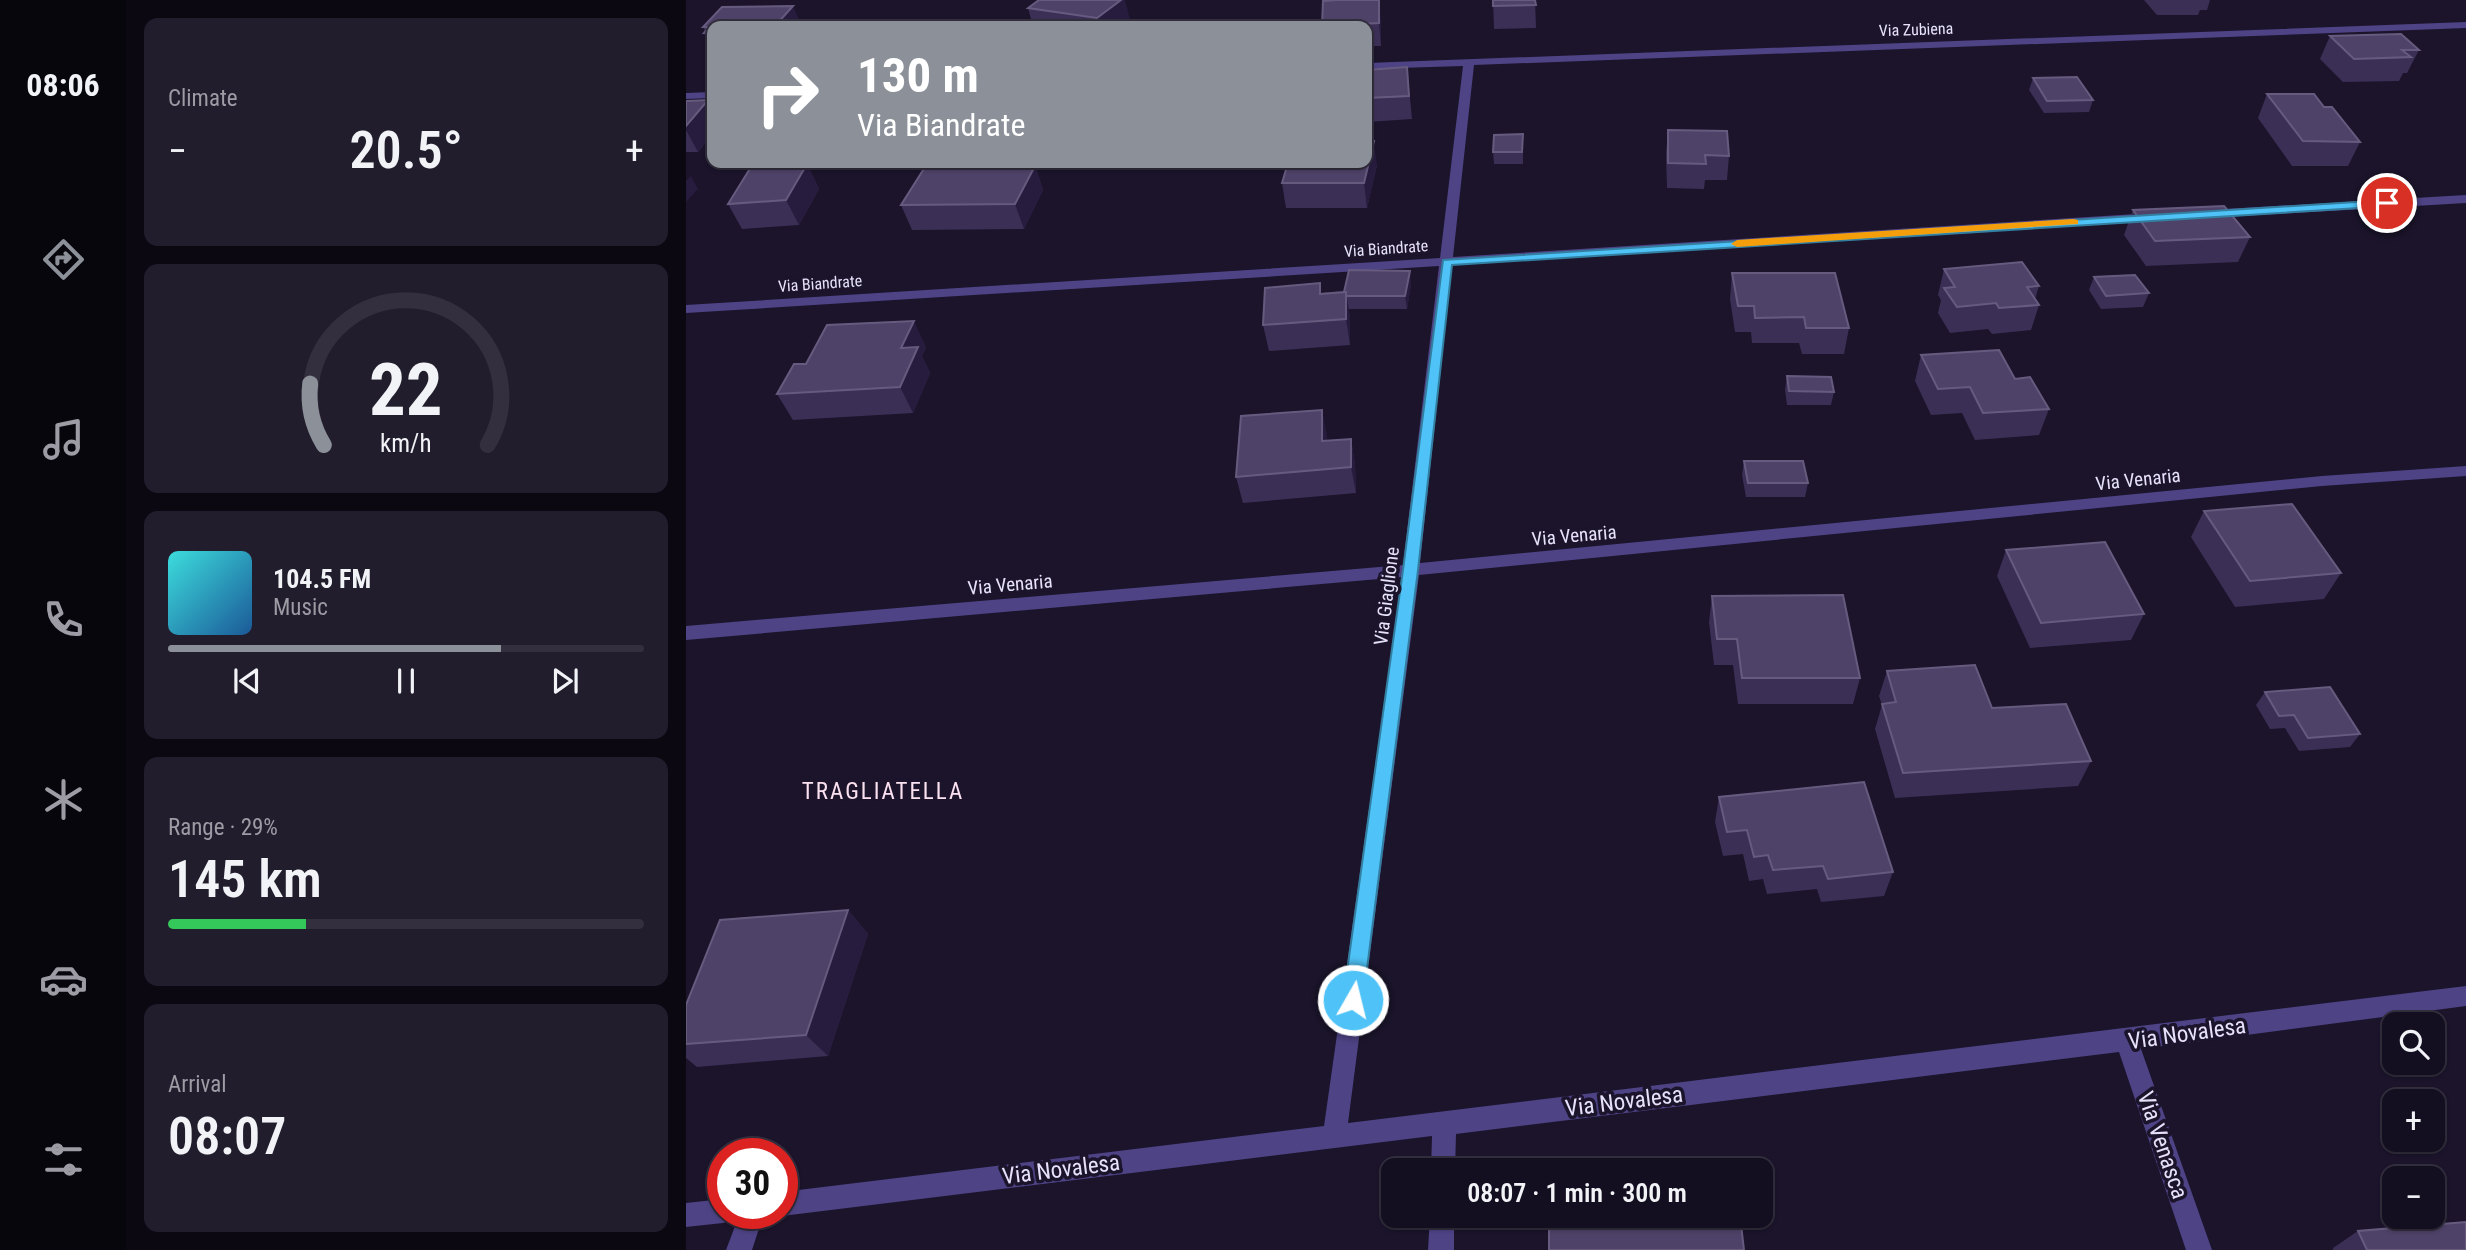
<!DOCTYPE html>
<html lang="en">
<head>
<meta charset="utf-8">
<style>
  :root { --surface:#140f20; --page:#211d2d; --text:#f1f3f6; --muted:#9d9ca5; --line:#332f3e; --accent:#8c9099 }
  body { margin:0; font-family:"Roboto Condensed",sans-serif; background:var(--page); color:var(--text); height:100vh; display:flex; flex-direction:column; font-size:26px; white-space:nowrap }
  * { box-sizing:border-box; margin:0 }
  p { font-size:23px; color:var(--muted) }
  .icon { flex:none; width:38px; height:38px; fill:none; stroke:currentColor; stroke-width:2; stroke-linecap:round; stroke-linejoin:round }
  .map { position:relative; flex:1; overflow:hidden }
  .drawer { display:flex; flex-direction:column; gap:18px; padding:18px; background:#0b0812; width:560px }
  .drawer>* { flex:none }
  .hud { position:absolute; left:21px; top:21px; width:665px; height:147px; border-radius:14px; box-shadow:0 2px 5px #0004,0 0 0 2px var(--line); background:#8c9099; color:#fff; overflow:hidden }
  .controls { position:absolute; left:1696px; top:1012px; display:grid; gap:14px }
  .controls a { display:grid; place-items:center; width:63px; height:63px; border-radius:14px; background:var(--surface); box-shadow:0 2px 5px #0004,0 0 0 2px var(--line); font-size:35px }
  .speed { position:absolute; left:21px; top:1138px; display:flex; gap:14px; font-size:35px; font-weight:700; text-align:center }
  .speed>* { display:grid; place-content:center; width:91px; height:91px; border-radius:50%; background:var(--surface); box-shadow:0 2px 5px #0004,0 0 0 2px var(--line); line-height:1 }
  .speed .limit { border:10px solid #d22; background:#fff; color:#111 }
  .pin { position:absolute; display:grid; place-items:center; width:60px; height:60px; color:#fff; margin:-30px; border:4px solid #fff; border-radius:50%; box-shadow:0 2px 7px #0007 }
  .me { position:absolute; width:77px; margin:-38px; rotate:8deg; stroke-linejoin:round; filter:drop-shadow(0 0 5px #0008) }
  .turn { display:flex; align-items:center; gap:24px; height:147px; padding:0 35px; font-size:32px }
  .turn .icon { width:91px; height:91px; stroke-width:2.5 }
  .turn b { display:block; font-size:49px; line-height:60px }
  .big { font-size:52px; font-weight:600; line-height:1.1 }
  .drawer .tile { flex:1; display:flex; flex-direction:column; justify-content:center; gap:10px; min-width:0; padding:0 24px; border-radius:14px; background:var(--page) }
  .drawer .dial { align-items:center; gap:0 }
  .dial svg { height:182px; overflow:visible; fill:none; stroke:var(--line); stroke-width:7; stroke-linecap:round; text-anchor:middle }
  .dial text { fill:var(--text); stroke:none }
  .song { display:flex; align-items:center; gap:21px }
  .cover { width:84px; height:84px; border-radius:10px; background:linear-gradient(135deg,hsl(180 70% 55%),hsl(210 70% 35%)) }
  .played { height:7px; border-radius:4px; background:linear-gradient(90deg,var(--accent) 70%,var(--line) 70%) }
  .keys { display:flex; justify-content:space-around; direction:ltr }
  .heat { display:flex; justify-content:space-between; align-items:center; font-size:38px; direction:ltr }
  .charge { height:10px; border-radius:5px; background:linear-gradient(90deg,#34c759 29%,var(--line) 0) }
  .trip { position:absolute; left:695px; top:1158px; width:392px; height:70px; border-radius:14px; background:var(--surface); box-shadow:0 2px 5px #0004,0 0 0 2px var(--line); font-weight:600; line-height:70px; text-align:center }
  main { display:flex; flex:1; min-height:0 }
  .menu { display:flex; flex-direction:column; width:126px; justify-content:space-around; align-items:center; background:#08060d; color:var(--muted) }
  .menu .icon { width:49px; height:49px }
  .menu .current { color:var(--accent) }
  .menu b { font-size:32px; color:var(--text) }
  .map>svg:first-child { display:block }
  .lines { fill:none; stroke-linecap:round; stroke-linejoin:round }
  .minor { fill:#4e4385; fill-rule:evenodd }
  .wall { fill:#3c2f56 }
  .shaded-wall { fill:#271c3e }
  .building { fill:#4e4268; stroke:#665b7f; stroke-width:2 }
  .route { fill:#4fc3f7; stroke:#337fa1; stroke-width:2 }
  .slow { fill:#f59e0b }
  .labels { text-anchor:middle; stroke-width:7; stroke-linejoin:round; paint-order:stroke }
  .far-street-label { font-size:16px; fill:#e7e1fc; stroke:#1b142b }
  .street-label { font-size:19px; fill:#e7e1fc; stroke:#1b142b }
  .quarter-label { font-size:23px; letter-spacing:2px; fill:#fce2f0; stroke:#1b142b }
  .near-street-label { font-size:23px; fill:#e7e1fc; stroke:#1b142b }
</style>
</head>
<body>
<main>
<nav class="menu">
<b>08:06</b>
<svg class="icon current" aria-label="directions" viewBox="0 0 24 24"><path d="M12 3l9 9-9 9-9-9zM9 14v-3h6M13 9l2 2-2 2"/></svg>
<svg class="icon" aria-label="music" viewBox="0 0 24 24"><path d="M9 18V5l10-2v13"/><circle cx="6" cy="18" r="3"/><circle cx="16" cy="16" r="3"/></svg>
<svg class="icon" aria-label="phone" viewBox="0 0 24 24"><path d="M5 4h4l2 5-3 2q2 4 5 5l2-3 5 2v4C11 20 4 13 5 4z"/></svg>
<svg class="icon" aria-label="climate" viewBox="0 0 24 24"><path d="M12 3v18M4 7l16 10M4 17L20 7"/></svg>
<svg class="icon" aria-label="car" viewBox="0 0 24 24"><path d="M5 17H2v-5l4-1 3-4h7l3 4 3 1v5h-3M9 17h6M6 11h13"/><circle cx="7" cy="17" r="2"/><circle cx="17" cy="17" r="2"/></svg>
<svg class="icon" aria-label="filters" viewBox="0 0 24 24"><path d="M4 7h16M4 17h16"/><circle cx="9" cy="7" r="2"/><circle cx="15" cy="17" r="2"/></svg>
</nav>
<section class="drawer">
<div class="tile"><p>Climate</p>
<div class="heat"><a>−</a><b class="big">20.5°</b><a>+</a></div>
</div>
<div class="tile dial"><svg viewBox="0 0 100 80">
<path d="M14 69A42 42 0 1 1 86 69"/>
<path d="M14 69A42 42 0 0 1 8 42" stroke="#8c9099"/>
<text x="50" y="56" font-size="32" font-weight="700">22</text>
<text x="50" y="72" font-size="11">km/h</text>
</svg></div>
<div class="tile">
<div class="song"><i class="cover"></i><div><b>104.5 FM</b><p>Music</p></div></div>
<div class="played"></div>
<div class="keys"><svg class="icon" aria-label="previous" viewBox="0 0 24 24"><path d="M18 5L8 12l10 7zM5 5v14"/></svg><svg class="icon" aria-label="pause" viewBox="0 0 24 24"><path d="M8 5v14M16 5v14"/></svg><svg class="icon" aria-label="next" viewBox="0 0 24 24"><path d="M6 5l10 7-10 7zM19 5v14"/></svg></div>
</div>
<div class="tile"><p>Range · 29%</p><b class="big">145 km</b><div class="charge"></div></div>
<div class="tile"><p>Arrival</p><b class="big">08:07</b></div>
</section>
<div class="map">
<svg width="1780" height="1250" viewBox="0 0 1780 1250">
  <rect width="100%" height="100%" fill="#1b142b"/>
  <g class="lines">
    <g class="minor">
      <polygon points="1780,22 1780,28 788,65 767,257 1466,213 1472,217 1466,221 766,265 734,563 1636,476 1780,466 1780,476 1636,486 733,575 662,1123 1780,986 1780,1006 1455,1049 1526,1250 1500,1250 1433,1052 770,1134 769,1171 745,1171 746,1136 96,1216 87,1213 96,1213 96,1192 638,1126 716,577 0,640 0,626 717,565 753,266 0,313 0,305 754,258 777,66 681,69 681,63"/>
      <polygon points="26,92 26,98 0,99 0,93"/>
      <polygon points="1780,195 1780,203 1521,218 1515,214 1521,210"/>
      <polygon points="37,1199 37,1213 49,1213 46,1220 37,1223 0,1227 0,1203"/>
      <polygon points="54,1213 78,1213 66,1250 40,1250"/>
      <polygon points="744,1216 768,1216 768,1250 742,1250"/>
    </g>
  </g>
  <g class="wall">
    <polygon points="807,0 849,0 850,28 808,29"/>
    <polygon points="1458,0 1524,0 1521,10 1514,10 1512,15 1471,15"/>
    <polygon points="637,1 695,21 695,46 681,46 681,26 636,26"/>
    <polygon points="342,8 444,19 436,26 347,26"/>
    <polygon points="116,26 26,33 26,49 18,33 19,31 17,27"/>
    <polygon points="1644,36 1733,50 1721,73 1717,73 1713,81 1657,82 1634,59"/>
    <polygon points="721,67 726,119 681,122 681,70"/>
    <polygon points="1347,78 1407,100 1403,112 1358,113 1343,90"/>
    <polygon points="1581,94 1638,107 1674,142 1662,166 1606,166 1572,118"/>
    <polygon points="22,100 26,108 26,134 12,152 0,152 0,101"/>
    <polygon points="982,130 1043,156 1041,180 1019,180 1018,189 981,188 980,154"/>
    <polygon points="837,147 837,164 808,164 807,152"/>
    <polygon points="121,164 133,189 113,225 56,229 42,204"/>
    <polygon points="691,165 681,208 600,208 596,183"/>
    <polygon points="349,166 357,190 338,229 226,230 215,205"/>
    <polygon points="1447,210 1564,237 1552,262 1460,266 1438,235"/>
    <polygon points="1258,269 1353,286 1349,299 1353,305 1345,330 1306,334 1302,329 1264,333 1252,313 1255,300 1252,295"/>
    <polygon points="1046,273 1163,328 1158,354 1116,354 1113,343 1066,343 1065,332 1049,332 1044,299"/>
    <polygon points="1408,277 1463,293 1457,307 1415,309 1403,290"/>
    <polygon points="725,284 721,309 662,309 664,317 664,345 583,351 577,325 635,293"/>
    <polygon points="240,347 236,356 244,373 227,413 107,420 91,394 120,364"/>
    <polygon points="1235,355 1329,379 1363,409 1353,435 1289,440 1276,413 1245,415 1229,381"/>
    <polygon points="1101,376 1148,392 1145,405 1101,405 1099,390"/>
    <polygon points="636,410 641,441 665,439 669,465 670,493 557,503 550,477"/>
    <polygon points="1058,461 1122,483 1119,497 1060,497 1056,475"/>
    <polygon points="1518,511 1655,573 1638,599 1549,607 1505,537"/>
    <polygon points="1320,550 1458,614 1445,640 1344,648 1311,576"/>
    <polygon points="1026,596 1174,678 1167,704 1052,704 1047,665 1028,665 1023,622"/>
    <polygon points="1201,671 1306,708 1405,761 1392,786 1209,798 1189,729 1196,705 1193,696"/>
    <polygon points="1579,692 1674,734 1664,747 1613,751 1599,728 1584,729 1570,705"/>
    <polygon points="1033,797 1207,872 1198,896 1135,902 1131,889 1081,894 1077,879 1063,881 1057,854 1037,856 1029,822"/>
    <polygon points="162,910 182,934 142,1056 11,1067 0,1058 0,1005"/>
    <polygon points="1672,1231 1780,1250 1647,1250 1647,1248"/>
  </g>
  <g class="shaded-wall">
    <polygon points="435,0 439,0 444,19 436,26 414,26 411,18"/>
    <polygon points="693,0 695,21 695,46 693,23"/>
    <polygon points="107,6 116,26 89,26"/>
    <polygon points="22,100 26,108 26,134 12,152 0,130 0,126"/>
    <polygon points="688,141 691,165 681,208 678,183"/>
    <polygon points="121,164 133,189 113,225 100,200"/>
    <polygon points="349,166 357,190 338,229 329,204"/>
    <polygon points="5,176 12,189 0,202 0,181"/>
    <polygon points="724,271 725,284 721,309 719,296"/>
    <polygon points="660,292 664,317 664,345 660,319"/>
    <polygon points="228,321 240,347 236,356 244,373 227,413 214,387 215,348"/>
    <polygon points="636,410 641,436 641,467 636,441"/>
    <polygon points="665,439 669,465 670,493 665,467"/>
    <polygon points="162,910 182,934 142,1056 120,1035"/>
  </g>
  <g class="building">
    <polygon points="353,0 435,0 411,18 342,8"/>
    <polygon points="651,0 693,0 693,23 636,26 637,1"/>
    <polygon points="807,0 849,0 850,5 807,6"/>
    <polygon points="107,6 89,26 26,26 26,32 18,33 23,27 17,27 36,7"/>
    <polygon points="1715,34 1733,50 1716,50 1725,57 1668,59 1644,36"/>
    <polygon points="721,67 723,96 681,98 681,70"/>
    <polygon points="1391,77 1407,100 1361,101 1347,78"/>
    <polygon points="1581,94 1628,94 1638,107 1646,107 1674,142 1617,141"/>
    <polygon points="22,100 0,126 0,101"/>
    <polygon points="982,130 1041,131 1043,156 1019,155 1020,164 982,163"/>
    <polygon points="837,134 836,152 807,152 808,135"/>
    <polygon points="681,141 688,141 678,183 596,183 602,163 681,163"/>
    <polygon points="121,164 100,200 42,204 65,167"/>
    <polygon points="349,166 329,204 215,205 239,167"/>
    <polygon points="1538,206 1564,237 1469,241 1447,210"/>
    <polygon points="1336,262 1353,286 1341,287 1353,305 1313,308 1310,303 1271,307 1258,288 1269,287 1258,269"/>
    <polygon points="663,270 724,271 719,296 660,296 660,292 658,292"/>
    <polygon points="1046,273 1149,273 1163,328 1120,328 1118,317 1069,318 1068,306 1052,306"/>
    <polygon points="1449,275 1463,293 1420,296 1408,277"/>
    <polygon points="634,283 634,294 660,292 660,319 577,325 579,288"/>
    <polygon points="228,321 215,348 232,347 214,387 91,394 108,364 120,364 141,325"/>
    <polygon points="1313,350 1329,379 1344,377 1363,409 1297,413 1284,387 1252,389 1235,355"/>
    <polygon points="1101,376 1145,377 1148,392 1103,391"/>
    <polygon points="636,410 636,441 665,439 665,467 550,477 555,416"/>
    <polygon points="1058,461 1117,461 1122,483 1062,483"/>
    <polygon points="1606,504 1655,573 1564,581 1518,511"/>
    <polygon points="1419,542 1458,614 1355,623 1320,550"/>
    <polygon points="1157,595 1174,678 1056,678 1051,639 1031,639 1026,596"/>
    <polygon points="1289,665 1306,708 1380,704 1405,761 1217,773 1196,704 1210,702 1201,671"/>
    <polygon points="1644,687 1674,734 1622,738 1608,715 1593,716 1579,692"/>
    <polygon points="1178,782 1207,872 1142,879 1137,866 1087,870 1082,855 1068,857 1061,830 1041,832 1033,797"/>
    <polygon points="162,910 120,1035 0,1044 0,1005 34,920"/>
    <polygon points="863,1216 1054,1216 1058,1250 863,1250"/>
    <polygon points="1780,1222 1780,1250 1681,1250 1672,1231"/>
  </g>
  <polygon class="route" points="1701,200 1705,201 1705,206 766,265 732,570 677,1000 674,1007 667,1009 660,1007 657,1000 717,570 757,260"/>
  <polygon class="slow" points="1387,219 1392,220 1392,224 1051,247 1045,244 1051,240"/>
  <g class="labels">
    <g class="far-street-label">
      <text transform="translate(1230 29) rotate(-2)" y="6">Via Zubiena</text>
      <text transform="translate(700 248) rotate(-4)" y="6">Via Biandrate</text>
      <text transform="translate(134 283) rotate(-4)" y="6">Via Biandrate</text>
    </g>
    <g class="street-label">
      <text transform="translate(1452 479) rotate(-6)" y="7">Via Venaria</text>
      <text transform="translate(888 535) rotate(-5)" y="7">Via Venaria</text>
      <text transform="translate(324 584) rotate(-5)" y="7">Via Venaria</text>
      <text transform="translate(700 596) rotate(-83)" y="7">Via Giaglione</text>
    </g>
    <g class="quarter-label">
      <text x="197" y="799">TRAGLIATELLA</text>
    </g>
    <g class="near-street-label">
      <text transform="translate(1501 1033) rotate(-8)" y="8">Via Novalesa</text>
      <text transform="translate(938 1101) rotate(-7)" y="8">Via Novalesa</text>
      <text transform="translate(1477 1145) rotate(71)" y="8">Via Venasca</text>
      <text transform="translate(375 1169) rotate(-7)" y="8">Via Novalesa</text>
    </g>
  </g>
</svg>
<div class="controls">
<a><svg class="icon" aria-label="search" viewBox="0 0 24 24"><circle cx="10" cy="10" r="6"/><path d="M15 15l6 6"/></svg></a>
<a>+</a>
<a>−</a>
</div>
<div class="speed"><div class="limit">30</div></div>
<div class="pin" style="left:1701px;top:203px;background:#d93025"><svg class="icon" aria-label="arrive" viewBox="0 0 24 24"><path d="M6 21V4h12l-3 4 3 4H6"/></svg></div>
<svg class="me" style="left:667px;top:1000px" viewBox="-20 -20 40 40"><circle r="17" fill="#4fc3f7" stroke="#fff" stroke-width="3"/><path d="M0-11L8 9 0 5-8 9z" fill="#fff"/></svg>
<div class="trip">08:07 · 1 min · 300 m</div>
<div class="hud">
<div class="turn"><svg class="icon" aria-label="right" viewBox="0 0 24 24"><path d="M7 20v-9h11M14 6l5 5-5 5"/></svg><div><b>130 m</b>Via Biandrate</div></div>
</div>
</div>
</main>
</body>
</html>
